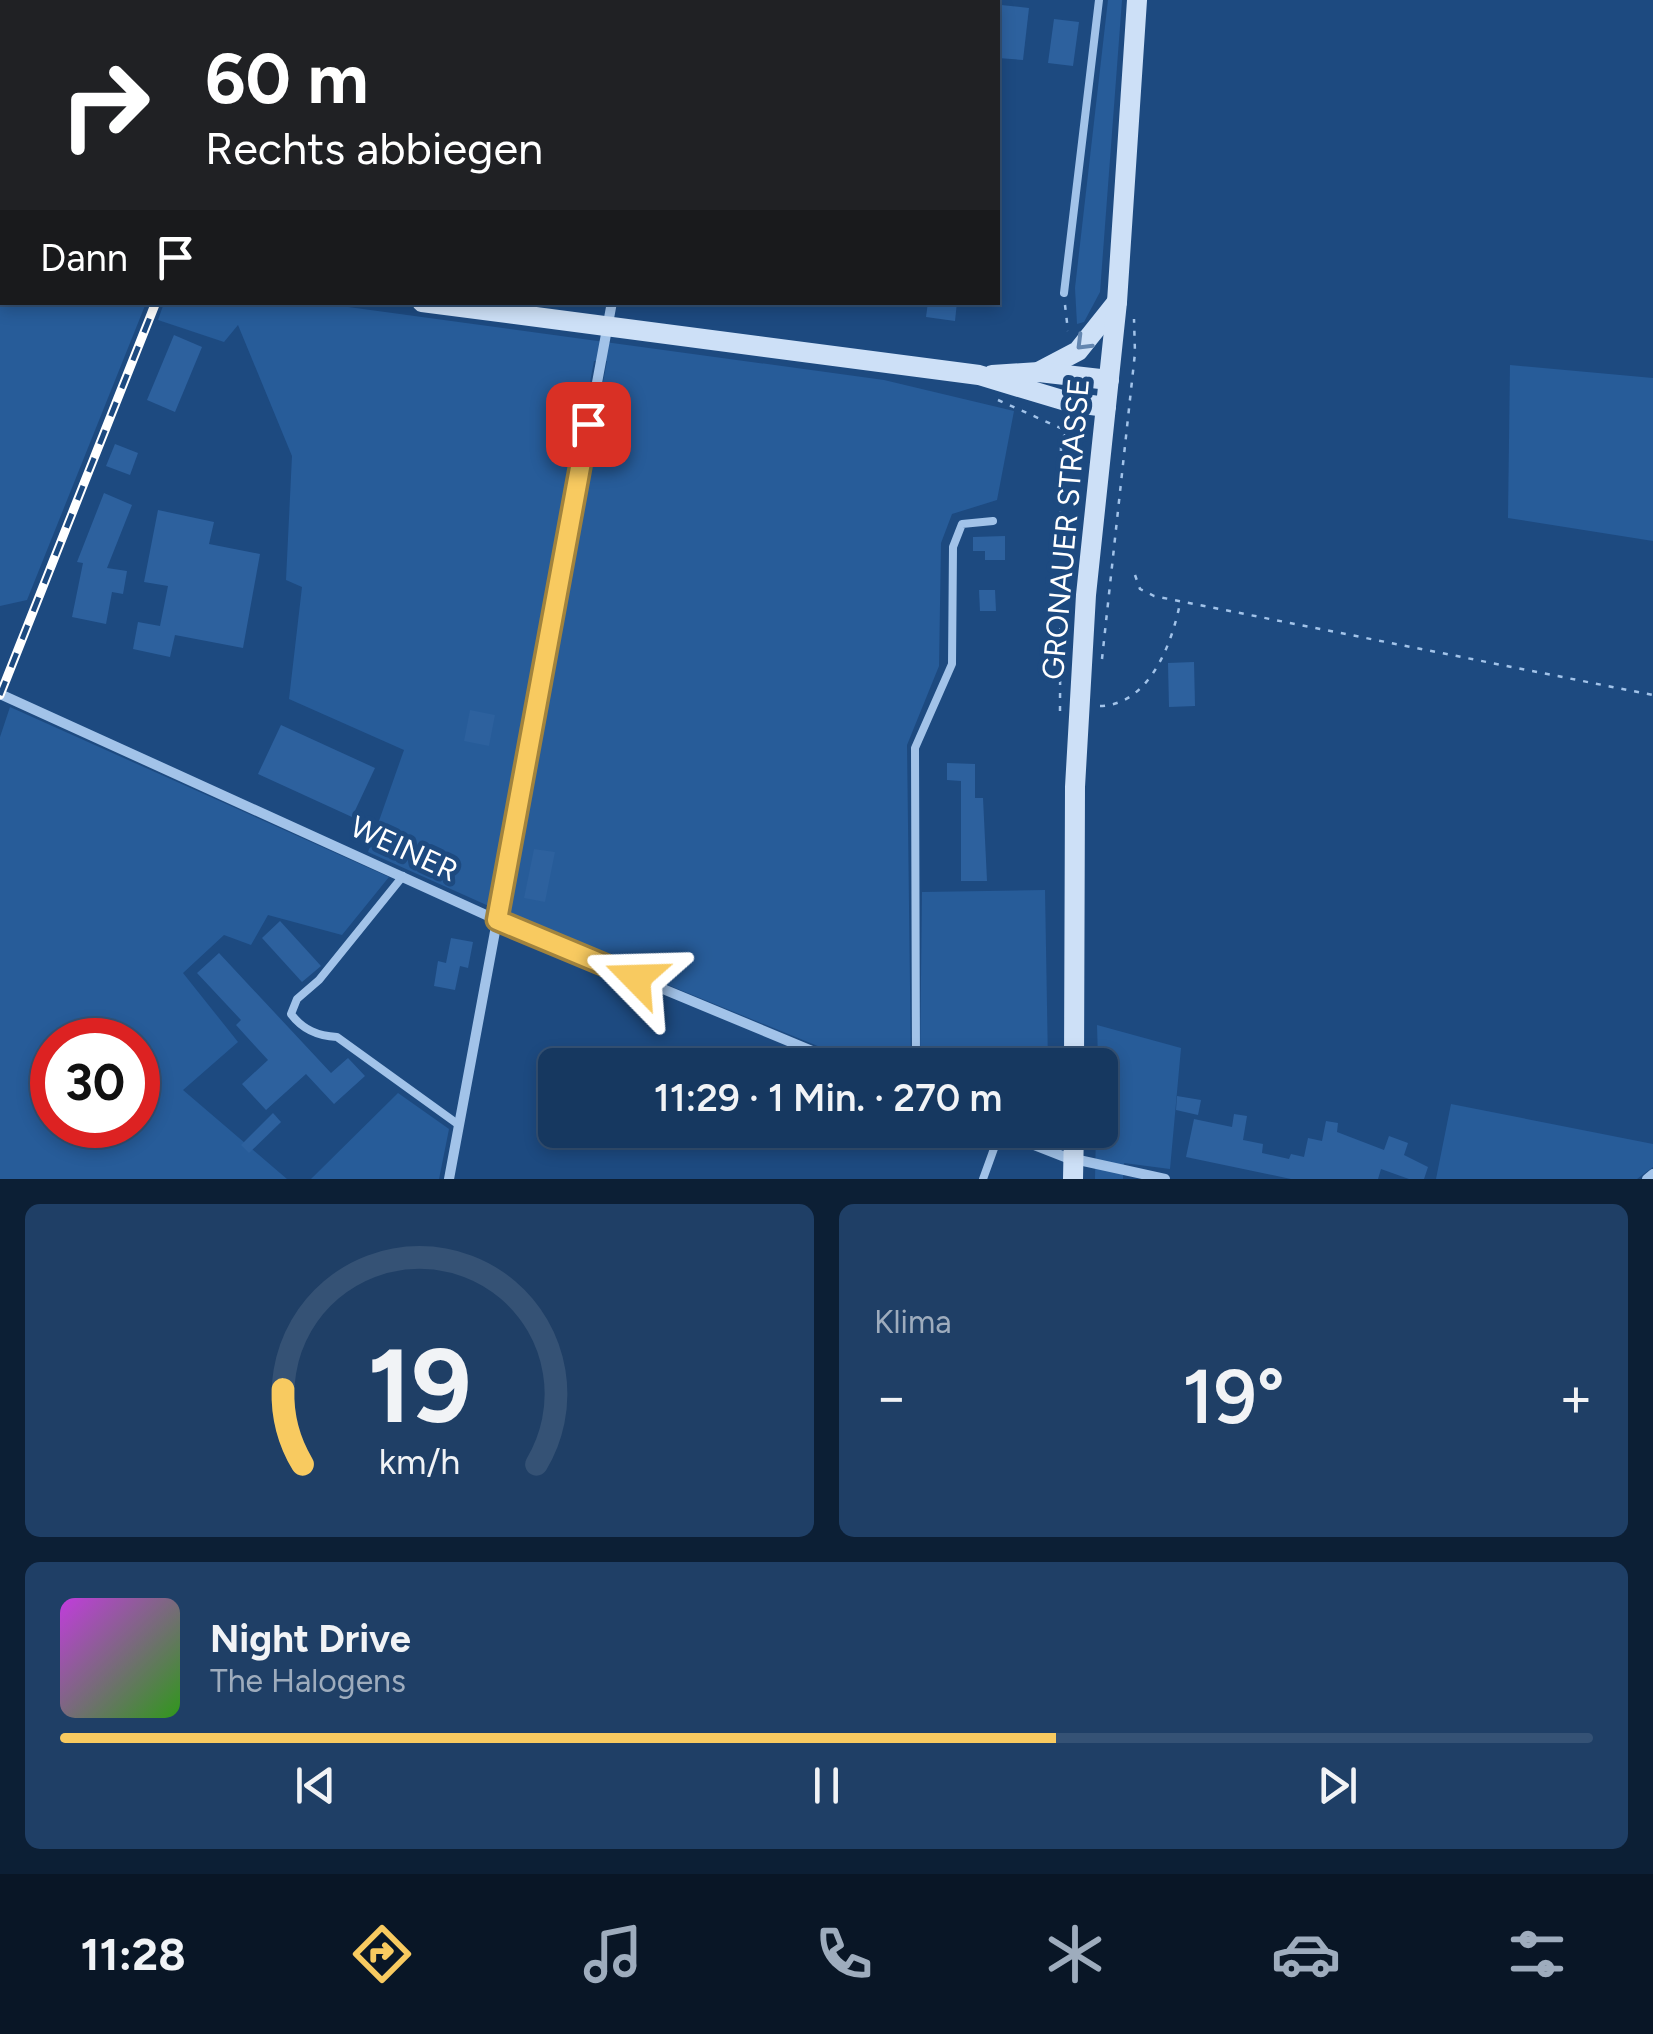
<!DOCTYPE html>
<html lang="de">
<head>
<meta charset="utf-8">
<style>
  :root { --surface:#163860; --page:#1f3f66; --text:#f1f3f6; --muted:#9eacbd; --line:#355275; --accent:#f8ca60 }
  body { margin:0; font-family:Figtree,sans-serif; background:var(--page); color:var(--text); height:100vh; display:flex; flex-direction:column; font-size:38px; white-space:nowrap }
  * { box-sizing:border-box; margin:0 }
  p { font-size:32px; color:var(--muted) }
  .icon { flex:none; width:55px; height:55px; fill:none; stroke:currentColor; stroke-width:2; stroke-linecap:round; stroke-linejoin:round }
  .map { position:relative; height:1179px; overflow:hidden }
  .side { display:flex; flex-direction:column; gap:25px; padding:25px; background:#0c1f35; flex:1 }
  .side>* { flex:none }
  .guide { position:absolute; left:0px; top:0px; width:1000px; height:305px; box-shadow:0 5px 15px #0003,0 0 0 2px var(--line); background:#202124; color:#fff; overflow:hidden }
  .speed { position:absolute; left:30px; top:1018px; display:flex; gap:20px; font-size:50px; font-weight:700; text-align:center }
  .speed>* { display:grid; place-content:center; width:130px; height:130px; border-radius:50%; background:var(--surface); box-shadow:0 5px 15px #0003,0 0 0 2px var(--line); line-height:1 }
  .speed .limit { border:15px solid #d22; background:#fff; color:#111 }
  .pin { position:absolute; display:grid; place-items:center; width:85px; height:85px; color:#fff; margin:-42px; border-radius:20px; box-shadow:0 5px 15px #0006 }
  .me { position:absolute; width:110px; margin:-55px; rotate:292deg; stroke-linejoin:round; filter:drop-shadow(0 0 8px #0008) }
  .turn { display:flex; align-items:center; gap:35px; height:210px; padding:0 40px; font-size:45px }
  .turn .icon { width:130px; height:130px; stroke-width:2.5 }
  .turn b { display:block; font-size:70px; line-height:85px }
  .then { display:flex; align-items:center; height:95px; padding:0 40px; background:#0003; gap:20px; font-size:38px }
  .big { font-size:75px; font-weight:600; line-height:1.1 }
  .side .tile { flex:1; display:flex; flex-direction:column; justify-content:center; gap:15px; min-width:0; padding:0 35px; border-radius:15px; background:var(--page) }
  .side .dial { align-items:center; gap:0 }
  .dial svg { height:260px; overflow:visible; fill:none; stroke:var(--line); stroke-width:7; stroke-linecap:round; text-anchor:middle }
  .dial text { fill:var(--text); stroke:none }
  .song { display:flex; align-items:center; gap:30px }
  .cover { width:120px; height:120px; border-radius:15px; background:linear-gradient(135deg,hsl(290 70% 55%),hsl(110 70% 35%)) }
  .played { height:10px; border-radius:5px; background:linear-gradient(90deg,var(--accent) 65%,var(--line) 65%) }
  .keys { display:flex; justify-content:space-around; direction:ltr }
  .heat { display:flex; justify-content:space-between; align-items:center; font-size:55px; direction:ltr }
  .side .tiles { flex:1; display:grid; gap:25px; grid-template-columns:1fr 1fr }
  .tile:last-child { grid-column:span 2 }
  .trip { position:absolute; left:538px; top:1048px; width:580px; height:100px; border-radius:15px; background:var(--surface); box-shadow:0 5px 15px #0003,0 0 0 2px var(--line); font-weight:600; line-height:100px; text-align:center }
  .menu { display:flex; height:160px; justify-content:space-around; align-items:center; background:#091626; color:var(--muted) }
  .menu .icon { width:70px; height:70px }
  .menu .current { color:var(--accent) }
  .menu b { font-size:45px; color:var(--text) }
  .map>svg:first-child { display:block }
  .green { fill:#275c99; fill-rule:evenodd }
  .building { fill:#2d619e }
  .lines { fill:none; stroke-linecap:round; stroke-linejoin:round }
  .path { stroke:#a2c3e9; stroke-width:2.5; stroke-dasharray:5 8; stroke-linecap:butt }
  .service { stroke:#a2c3e9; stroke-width:8 }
  .minor { stroke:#a2c3e9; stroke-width:10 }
  .secondary { stroke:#cde0f7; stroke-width:20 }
  .rail-casing { stroke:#fff; stroke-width:9 }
  .rail { stroke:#1d4a80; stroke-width:5; stroke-dasharray:15; stroke-linecap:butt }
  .oneway { stroke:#6386b0 }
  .route-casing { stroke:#a1833e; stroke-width:25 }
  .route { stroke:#f8ca60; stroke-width:18 }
  .labels { text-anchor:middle; stroke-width:10; stroke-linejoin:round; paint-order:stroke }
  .street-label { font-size:30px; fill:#fff; stroke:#1d4a80 }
</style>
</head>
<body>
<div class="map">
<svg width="1653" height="1179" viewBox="0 0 1653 1179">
  <rect width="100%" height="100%" fill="#1d4a80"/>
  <g class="green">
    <polygon points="1108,0 1122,0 1100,292 1084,322 1077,324 1075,288"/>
    <polygon points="0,260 2,302 146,303 27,600 0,606"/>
    <polygon points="164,303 319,303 884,380 1014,411 997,500 952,514 941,543 939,666 907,745 911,1065 864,1065 504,918 503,898 607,361 594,361 491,907 368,852 404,750 289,699 302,587 286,580 292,456 238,325 224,342 158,320"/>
    <polygon points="1510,365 1653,378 1653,541 1508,518"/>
    <path d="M10 707 389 877 342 935 268 915 251 945 224 935 183 973 238 1042 183 1090 287 1179H0V737ZM52 1040H138V1125H52Z"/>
    <polygon points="1045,890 1048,1065 920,1065 922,892"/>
    <polygon points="1097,1025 1181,1048 1170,1169 1124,1163 1123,1179 1095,1179 1096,1130 1100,1130"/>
    <polygon points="398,1093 449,1129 439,1179 311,1179"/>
    <polygon points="1451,1104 1653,1144 1653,1167 1637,1179 1436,1179"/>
  </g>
  <g class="building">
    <polygon points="1001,5 1029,8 1023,60 998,58"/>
    <polygon points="1054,19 1079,22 1073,66 1048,63"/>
    <polygon points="928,302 957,302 955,321 926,317"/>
    <polygon points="174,335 202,347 175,412 147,400"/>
    <polygon points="115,444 138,453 130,475 106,466"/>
    <polygon points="104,493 132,505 107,568 127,571 123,594 112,592 106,624 72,617 83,563 77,562"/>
    <polygon points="158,510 214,522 209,544 260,554 243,648 175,635 170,657 133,649 138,622 160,626 168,586 144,582"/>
    <polygon points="1005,536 1005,560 985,560 985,551 973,551 973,537"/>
    <polygon points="979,590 995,590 996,611 980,611"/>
    <polygon points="1194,662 1195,706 1169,707 1168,663"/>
    <polygon points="470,710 495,715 489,746 464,741"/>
    <polygon points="281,725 375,768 352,817 258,774"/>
    <polygon points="947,763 975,764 975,798 983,798 987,881 961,881 961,781 947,780"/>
    <polygon points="534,849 555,852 545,902 524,898"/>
    <polygon points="280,921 321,966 302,982 262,938"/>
    <polygon points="451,938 473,942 468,968 460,966 455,990 434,986 438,961 446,963"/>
    <polygon points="219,953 331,1073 348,1058 365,1076 334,1104 306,1074 266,1110 242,1084 268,1060 236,1025 241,1020 197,973"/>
    <polygon points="1177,1096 1201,1100 1198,1115 1176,1110"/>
    <polygon points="273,1113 281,1122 249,1153 241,1145"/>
    <polygon points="1234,1114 1247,1116 1243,1140 1263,1144 1262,1153 1289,1159 1291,1154 1304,1157 1308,1138 1322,1141 1326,1121 1338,1123 1337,1132 1384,1150 1389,1136 1408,1143 1404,1155 1428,1167 1424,1179 1409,1179 1381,1169 1378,1179 1291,1179 1186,1157 1194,1119 1232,1127"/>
  </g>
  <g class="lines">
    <g class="path">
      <polyline points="1065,305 1068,331"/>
      <polyline points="998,400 1067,431"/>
      <polyline points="1135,575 1140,589 1154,596 1653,695"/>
      <polyline points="1102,659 1135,353 1134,319"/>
      <path d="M1100 706C1149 705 1172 644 1180 603"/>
      <polyline points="1060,711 1061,440 1074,423"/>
    </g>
    <g class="service">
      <polyline points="1064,293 1099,0"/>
      <path d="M403 876 319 980 297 999 291 1014C303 1030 318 1036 337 1037L459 1125"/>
      <polyline points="916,1065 915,748 952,664 953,547 962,524 993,521"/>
      <polyline points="983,1179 1000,1132"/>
    </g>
    <g class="minor">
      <polyline points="666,2 666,0"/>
      <polyline points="0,694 497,920 846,1065"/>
      <polyline points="996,1130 1065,1157 1165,1179"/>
      <polyline points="449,1179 612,302"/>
      <polyline points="1647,1179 1653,1174"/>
    </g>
    <g class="secondary">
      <polyline points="0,241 2,241"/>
      <polyline points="422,302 979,375 1069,402 1106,407"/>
      <polyline points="1040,371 1078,351 1117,302"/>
      <polyline points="992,375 1039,372 1109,380"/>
      <polyline points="1074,1065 1075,787 1086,595 1117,302 1137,0"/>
      <polyline points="1073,1179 1074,1130"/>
    </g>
    <g class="rail-casing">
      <g id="rail">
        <polyline points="281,2 282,0"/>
        <polyline points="0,695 156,302"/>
      </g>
    </g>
    <use href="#rail" class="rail"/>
  </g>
  <defs><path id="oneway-chevron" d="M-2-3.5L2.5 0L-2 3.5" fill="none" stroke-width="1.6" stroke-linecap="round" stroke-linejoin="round" transform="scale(2.5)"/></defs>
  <use class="oneway" href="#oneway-chevron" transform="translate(1083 343) rotate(135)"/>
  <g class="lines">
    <g class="route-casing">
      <polyline id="route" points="588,424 497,920 636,978"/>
    </g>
    <use href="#route" class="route"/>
  </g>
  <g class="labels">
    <g class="street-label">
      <text transform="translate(1066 529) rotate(-85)" y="10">GRONAUER STRASSE</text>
      <text transform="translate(404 849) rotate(25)" y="10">WEINER</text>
    </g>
  </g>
</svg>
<div class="speed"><div class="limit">30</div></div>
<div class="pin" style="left:588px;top:424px;background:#d93025"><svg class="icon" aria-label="arrive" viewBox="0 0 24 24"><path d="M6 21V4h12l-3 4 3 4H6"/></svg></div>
<svg class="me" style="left:636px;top:978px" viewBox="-20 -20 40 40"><path d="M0-17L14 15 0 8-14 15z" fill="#f8ca60" stroke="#fff" stroke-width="4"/></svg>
<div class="trip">11:29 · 1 Min. · 270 m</div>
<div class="guide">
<div class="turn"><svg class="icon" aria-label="right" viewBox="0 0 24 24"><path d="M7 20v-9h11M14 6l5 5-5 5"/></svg><div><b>60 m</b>Rechts abbiegen</div></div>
<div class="then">Dann<svg class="icon" aria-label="arrive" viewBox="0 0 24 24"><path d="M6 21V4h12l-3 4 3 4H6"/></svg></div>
</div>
</div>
<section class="side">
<div class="tiles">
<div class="tile dial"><svg viewBox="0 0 100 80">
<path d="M14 69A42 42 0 1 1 86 69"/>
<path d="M14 69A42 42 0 0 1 8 46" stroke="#f8ca60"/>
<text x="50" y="56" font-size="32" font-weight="700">19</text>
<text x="50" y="72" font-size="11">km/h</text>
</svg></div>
<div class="tile"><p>Klima</p>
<div class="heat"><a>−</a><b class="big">19°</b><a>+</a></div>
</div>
<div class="tile">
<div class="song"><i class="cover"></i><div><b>Night Drive</b><p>The Halogens</p></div></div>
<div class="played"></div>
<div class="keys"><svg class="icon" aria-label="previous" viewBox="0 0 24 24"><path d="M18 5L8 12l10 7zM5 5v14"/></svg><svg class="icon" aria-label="pause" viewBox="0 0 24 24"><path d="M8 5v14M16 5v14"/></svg><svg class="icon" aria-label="next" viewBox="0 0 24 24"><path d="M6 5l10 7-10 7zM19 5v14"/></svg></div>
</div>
</div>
</section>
<nav class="menu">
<b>11:28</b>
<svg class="icon current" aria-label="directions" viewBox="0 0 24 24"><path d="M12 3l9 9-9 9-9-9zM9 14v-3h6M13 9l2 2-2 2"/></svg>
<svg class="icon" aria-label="music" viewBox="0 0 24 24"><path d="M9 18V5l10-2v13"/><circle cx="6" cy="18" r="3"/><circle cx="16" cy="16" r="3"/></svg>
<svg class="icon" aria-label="phone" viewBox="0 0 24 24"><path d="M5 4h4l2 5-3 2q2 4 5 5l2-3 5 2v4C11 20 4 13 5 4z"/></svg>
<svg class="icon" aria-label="climate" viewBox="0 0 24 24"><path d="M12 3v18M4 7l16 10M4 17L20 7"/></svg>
<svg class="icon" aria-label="car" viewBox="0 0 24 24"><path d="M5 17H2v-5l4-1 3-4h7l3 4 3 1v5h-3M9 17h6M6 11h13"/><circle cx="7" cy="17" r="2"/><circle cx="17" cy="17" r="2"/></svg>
<svg class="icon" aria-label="filters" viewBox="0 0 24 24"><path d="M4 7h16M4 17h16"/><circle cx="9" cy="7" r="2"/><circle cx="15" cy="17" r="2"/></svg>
</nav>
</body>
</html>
